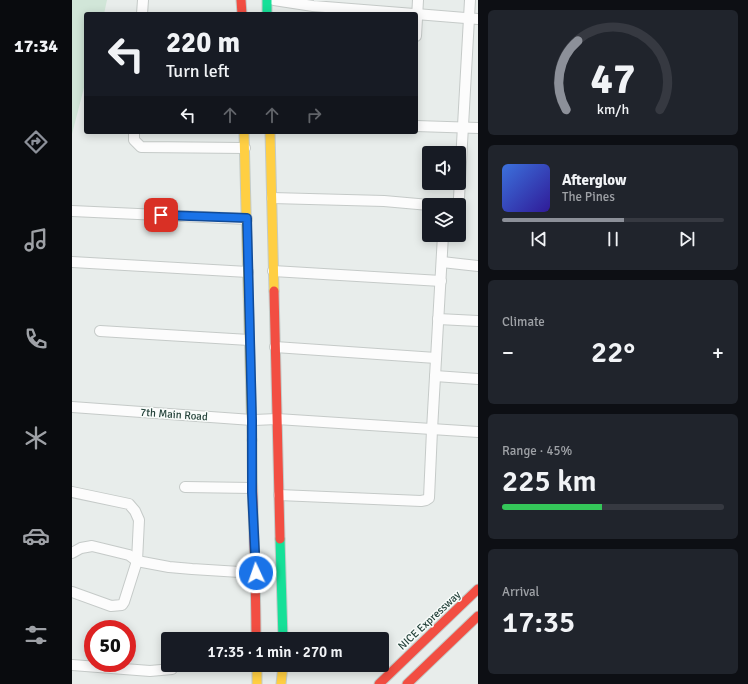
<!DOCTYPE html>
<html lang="en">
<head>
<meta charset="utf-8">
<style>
  :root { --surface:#171b24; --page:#20242c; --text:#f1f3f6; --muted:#9ea1a6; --line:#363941; --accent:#8c9099 }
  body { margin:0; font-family:Signika,sans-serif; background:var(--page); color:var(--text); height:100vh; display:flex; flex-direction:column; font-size:15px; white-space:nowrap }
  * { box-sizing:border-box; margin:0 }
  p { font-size:13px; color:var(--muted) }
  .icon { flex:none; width:22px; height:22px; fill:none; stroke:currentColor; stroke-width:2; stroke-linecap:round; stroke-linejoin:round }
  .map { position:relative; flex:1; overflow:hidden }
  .details { display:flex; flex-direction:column; gap:10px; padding:10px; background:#0d0f14; width:270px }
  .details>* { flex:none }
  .guide { position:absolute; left:12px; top:12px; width:334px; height:122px; border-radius:4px; box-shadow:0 2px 10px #0003; background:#171b24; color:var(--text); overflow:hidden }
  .buttons { position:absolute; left:350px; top:146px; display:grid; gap:8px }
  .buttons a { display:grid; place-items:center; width:44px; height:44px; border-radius:4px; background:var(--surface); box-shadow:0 2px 10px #0003; font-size:20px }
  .speed { position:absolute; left:12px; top:620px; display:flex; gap:8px; font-size:20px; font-weight:700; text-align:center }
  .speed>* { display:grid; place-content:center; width:52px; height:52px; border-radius:50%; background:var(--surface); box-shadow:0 2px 10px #0003; line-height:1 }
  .speed .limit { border:6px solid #d22; background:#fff; color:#111 }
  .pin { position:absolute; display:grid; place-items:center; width:34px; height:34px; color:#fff; margin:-17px; border-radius:8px; box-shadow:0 2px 6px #0006 }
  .me { position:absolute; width:44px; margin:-22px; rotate:357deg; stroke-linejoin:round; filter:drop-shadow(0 0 3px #0008) }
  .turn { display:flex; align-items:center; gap:14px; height:84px; padding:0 16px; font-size:18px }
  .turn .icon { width:52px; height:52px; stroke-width:2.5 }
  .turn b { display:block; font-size:28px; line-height:34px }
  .lanes { display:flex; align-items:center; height:38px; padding:0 16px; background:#0003; justify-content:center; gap:20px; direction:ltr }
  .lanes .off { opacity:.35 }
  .big { font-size:30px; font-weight:600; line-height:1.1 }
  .details .tile { flex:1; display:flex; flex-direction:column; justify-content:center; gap:6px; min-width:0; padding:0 14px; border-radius:6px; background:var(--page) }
  .details .dial { align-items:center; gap:0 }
  .dial svg { height:104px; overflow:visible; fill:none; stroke:var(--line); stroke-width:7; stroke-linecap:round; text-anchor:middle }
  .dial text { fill:var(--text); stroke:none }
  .song { display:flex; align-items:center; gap:12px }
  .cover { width:48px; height:48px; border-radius:6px; background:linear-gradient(135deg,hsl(220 70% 55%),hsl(250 70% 35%)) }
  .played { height:4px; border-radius:2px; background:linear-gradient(90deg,var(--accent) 55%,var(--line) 55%) }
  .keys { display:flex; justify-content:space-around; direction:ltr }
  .heat { display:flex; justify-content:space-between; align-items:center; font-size:22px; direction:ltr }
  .charge { height:6px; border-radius:3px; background:linear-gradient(90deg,#34c759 45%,var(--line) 0) }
  .trip { position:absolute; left:89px; top:632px; width:228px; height:40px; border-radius:4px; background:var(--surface); box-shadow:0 2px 10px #0003; font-weight:600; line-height:40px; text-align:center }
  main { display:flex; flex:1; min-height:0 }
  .menu { display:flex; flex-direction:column; width:72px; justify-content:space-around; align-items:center; background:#090b0e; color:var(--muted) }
  .menu .icon { width:28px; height:28px }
  .menu .current { color:var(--accent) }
  .menu b { font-size:18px; color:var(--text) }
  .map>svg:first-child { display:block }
  .green { fill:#d1e6d8 }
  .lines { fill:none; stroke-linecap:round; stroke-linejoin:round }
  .street-casing { stroke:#c5cac8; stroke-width:12 }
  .fast-casing { stroke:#c3cbc8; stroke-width:11 }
  .slow-casing { stroke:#c3cbc8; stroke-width:11 }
  .jam-casing { stroke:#c3cbc8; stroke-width:11 }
  .street { stroke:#fcfcfc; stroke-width:10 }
  .fast { stroke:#16e098; stroke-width:9 }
  .slow { stroke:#ffcf43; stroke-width:9 }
  .jam { stroke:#f24e42; stroke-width:9 }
  .route-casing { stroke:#114b97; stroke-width:10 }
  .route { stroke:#1a73e8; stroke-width:7 }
  .labels { text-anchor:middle; stroke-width:3; stroke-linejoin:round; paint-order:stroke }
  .street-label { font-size:11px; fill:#24423a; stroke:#f7fbf9 }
</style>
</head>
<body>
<main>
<nav class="menu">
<b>17:34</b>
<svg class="icon current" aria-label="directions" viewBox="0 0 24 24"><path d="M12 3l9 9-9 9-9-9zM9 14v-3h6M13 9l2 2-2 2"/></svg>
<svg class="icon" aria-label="music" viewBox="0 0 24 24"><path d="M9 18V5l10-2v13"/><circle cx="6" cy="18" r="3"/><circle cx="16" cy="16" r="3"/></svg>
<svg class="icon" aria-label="phone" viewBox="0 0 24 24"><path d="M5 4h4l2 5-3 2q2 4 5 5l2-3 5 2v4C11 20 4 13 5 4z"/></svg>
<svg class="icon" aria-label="climate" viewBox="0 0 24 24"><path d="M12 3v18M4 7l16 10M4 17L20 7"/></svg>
<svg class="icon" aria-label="car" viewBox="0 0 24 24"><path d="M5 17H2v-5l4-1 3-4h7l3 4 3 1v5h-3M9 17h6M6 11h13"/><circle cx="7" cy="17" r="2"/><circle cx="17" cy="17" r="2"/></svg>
<svg class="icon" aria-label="filters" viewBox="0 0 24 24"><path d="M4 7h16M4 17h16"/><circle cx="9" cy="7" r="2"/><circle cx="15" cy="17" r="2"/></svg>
</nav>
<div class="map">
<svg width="406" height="684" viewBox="0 0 406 684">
  <rect width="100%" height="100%" fill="#e8edeb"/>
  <polygon class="green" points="0,0 35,0 32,14 14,14 14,80 0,134"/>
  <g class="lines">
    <g class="street-casing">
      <g id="street">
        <polyline points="202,0 241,6 342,14"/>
        <polyline points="70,14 71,0"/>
        <polyline points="344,14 406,19"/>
        <polyline points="344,36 346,0"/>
        <polyline points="344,126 406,128"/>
        <polyline points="62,132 62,140 69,147 173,148"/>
        <polyline points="200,198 312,201 357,205"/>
        <polyline points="387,198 398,0"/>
        <polyline points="0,211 175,219"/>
        <polyline points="0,262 176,272"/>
        <polyline points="370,262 406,266"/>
        <polyline points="201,271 369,281"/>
        <polyline points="366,319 406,321"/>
        <polyline points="28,331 177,340"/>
        <polyline points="203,347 364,358"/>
        <polyline points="363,376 406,379"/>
        <polyline points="0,407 180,420 205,419 406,432"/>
        <polyline points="113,487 180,488"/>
        <polyline points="0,492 57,504 63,511 67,520 65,561 52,602 50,605 39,606 0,592"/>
        <polyline points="207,495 349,501 354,500 357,498 360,430 371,235"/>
        <polyline points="0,553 9,548 20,546 57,555 65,561 97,567 120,569 184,573"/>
        <polyline points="0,665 78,671 100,669 103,665"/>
      </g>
    </g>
    <g class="fast-casing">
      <g id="fast">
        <polyline points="195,0 195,14"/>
        <polyline points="208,539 211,639"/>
      </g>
    </g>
    <g class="slow-casing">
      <g id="slow">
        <polyline points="172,132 180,440"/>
        <polyline points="198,132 202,291"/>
        <polyline points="185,665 185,684"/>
        <polyline points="209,684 211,665"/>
      </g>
    </g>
    <g class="jam-casing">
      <g id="jam">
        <polyline points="169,0 170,14"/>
        <polyline points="202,291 208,539"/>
        <path d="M180 440C180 506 184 573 184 639"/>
        <polyline points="307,684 406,589"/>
        <polyline points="335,684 406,616"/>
      </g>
    </g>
    <use href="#street" class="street"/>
    <use href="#fast" class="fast"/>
    <use href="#slow" class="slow"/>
    <use href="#jam" class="jam"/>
  </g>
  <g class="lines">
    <g class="route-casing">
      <polyline id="route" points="89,215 175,218 180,420 180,492 184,573"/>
    </g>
    <use href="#route" class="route"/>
  </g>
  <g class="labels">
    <g class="street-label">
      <text transform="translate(102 414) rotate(4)" y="4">7th Main Road</text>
      <text transform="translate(357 620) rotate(-43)" y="4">NICE Expressway</text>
    </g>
  </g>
</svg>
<div class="buttons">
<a><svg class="icon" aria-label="sound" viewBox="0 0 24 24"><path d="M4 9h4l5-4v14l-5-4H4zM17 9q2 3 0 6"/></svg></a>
<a><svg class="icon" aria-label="layers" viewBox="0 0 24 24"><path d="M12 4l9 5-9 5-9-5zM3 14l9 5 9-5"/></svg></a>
</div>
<div class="speed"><div class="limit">50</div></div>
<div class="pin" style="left:89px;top:215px;background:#d93025"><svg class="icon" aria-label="arrive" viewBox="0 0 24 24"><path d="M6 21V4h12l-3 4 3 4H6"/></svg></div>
<svg class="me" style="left:184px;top:573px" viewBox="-20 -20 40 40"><circle r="17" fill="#1a73e8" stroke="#fff" stroke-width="3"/><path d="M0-11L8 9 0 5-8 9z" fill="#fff"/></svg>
<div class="trip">17:35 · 1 min · 270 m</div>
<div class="guide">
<div class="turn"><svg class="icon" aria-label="left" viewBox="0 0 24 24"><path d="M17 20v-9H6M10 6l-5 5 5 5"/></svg><div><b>220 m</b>Turn left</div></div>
<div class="lanes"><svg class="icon" aria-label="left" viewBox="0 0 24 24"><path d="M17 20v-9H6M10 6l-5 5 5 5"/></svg><svg class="icon off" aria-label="ahead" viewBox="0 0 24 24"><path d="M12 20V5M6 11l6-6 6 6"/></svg><svg class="icon off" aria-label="ahead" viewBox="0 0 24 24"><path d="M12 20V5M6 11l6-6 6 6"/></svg><svg class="icon off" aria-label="right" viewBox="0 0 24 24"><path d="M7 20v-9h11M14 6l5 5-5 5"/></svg></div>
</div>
</div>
<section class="details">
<div class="tile dial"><svg viewBox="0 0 100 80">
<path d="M14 69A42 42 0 1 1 86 69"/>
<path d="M14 69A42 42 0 0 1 23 16" stroke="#8c9099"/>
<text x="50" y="56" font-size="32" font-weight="700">47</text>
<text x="50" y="72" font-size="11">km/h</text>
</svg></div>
<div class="tile">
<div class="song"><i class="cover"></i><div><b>Afterglow</b><p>The Pines</p></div></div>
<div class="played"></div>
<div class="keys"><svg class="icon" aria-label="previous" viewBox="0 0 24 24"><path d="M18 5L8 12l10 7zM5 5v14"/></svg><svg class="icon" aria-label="pause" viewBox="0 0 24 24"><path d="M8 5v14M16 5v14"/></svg><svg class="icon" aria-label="next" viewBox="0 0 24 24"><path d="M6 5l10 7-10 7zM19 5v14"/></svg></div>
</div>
<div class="tile"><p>Climate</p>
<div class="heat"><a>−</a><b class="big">22°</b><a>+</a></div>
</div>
<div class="tile"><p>Range · 45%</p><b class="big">225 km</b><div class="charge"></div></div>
<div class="tile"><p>Arrival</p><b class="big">17:35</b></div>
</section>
</main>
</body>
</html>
